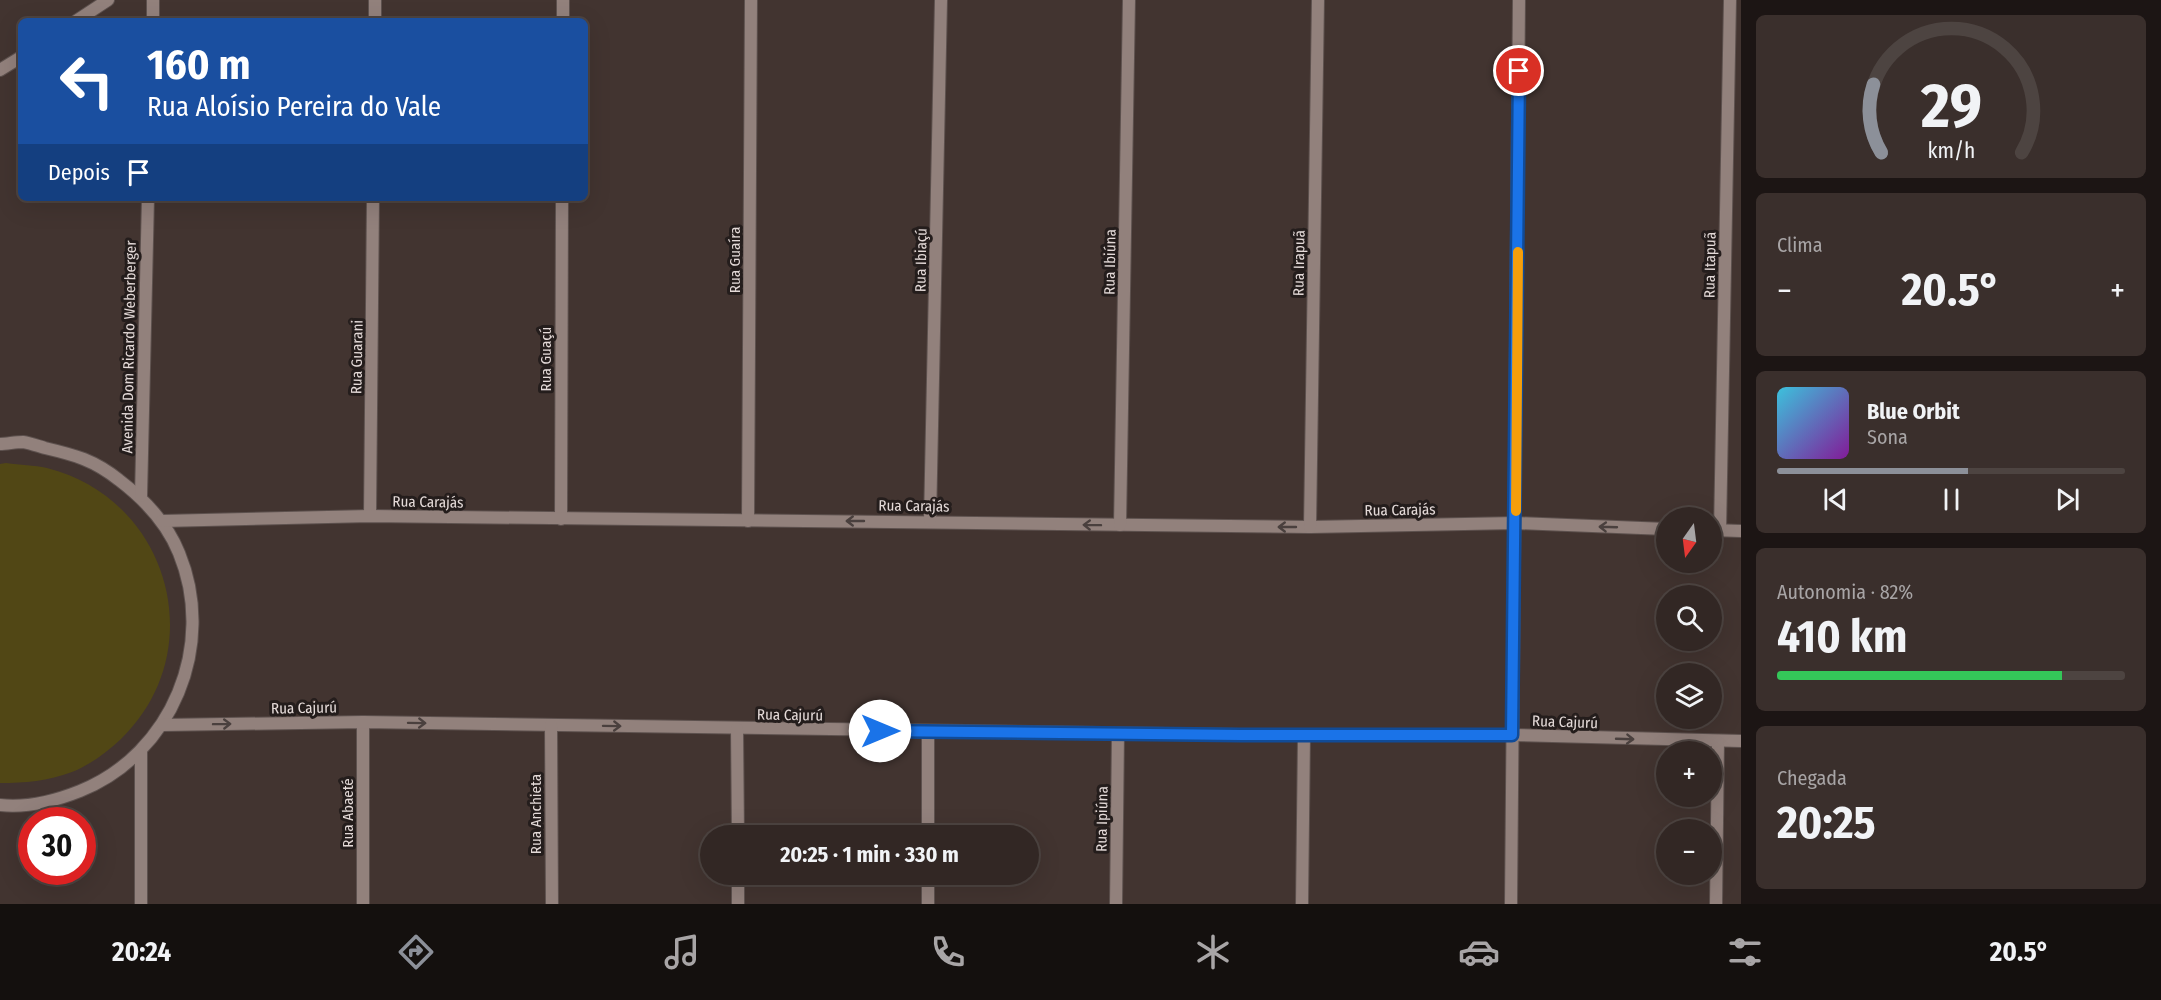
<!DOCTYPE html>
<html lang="pt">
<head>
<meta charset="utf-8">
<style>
  :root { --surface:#322724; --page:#3a2f2c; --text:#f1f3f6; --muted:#a8a5a6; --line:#4d4441; --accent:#8c9099 }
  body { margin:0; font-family:"Fira Sans Condensed",sans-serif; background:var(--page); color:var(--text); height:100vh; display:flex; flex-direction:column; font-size:22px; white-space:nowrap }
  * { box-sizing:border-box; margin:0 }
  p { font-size:20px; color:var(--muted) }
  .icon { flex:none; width:33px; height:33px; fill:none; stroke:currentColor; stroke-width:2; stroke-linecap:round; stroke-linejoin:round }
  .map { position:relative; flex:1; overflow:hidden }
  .panel { display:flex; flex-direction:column; gap:15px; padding:15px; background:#1c1514; width:420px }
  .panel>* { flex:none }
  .top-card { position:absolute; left:18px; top:18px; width:570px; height:183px; border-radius:9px; box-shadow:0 6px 24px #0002,0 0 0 2px var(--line); background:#1a4fa0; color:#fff; overflow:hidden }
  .needle { width:39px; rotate:194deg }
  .fabs { position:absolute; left:1656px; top:507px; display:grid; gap:12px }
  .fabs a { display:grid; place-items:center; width:66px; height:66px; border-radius:50%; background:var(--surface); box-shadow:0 6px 24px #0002,0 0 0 2px var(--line); font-size:30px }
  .speed { position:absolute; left:18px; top:807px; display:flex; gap:12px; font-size:30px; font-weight:700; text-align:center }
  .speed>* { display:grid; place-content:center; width:78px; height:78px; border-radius:50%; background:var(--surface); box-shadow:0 6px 24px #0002,0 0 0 2px var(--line); line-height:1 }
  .speed .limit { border:9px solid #d22; background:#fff; color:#111 }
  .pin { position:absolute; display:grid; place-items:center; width:51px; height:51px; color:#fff; margin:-26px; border:3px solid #fff; border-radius:50%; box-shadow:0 2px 6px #0007 }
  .me { position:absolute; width:66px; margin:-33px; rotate:90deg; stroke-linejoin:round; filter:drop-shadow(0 0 4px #0008) }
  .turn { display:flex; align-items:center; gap:21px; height:126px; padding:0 30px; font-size:27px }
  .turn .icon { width:78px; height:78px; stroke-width:2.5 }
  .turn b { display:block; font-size:42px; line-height:51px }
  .then { display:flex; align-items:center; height:57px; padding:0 30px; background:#0003; gap:12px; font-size:22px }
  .big { font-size:45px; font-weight:700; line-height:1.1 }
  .panel .card { flex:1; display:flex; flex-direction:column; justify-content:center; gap:9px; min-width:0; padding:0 21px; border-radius:9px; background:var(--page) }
  .panel .dial { align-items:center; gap:0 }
  .dial svg { height:156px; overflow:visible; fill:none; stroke:var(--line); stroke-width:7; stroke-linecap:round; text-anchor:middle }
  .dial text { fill:var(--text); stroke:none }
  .song { display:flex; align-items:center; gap:18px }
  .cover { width:72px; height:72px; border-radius:9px; background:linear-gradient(135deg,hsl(190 70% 55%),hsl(290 70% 35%)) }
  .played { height:6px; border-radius:3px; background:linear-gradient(90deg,var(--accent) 55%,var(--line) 55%) }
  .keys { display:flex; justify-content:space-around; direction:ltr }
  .heat { display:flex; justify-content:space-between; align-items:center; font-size:33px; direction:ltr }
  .charge { height:9px; border-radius:4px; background:linear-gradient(90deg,#34c759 82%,var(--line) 0) }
  .trip { position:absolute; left:700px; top:825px; width:339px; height:60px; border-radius:30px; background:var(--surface); box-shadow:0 6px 24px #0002,0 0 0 2px var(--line); font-weight:700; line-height:60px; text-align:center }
  .dock { display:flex; height:96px; justify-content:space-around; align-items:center; background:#14100e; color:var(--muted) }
  .dock .icon { width:42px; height:42px }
  .dock .current { color:var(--accent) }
  .dock b { font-size:27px; color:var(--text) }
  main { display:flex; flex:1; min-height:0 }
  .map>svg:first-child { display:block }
  .green { fill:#514715 }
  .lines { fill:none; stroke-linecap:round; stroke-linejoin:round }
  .street-casing { stroke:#5d514e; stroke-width:14 }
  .street { stroke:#92817c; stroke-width:12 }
  .oneway { stroke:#4a403e }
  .route-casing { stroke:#114b97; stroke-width:15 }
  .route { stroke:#1a73e8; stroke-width:10 }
  .slow { stroke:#f59e0b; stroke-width:10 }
  .labels { text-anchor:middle; stroke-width:6; stroke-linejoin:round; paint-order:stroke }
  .street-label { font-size:15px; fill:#e4dad8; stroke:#241d1c }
</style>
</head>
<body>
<main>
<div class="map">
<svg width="1741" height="904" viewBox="0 0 1741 904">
  <rect width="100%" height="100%" fill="#423430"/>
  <path class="green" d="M6 463C20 465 34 465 47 468 170 499 212 651 121 739 107 752 90 765 72 772 48 781 25 783 0 783V464Z"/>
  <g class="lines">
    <g class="street-casing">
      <g id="street">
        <polyline points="76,21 108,0"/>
        <polyline points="153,21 153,0"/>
        <polyline points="375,21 375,0"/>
        <polyline points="563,21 563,0"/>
        <polyline points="0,70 21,57"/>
        <path d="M0 444C7 444 15 442 23 442 30 443 38 446 45 448 75 455 94 460 119 480 144 499 167 523 179 553 217 645 172 754 80 791 55 801 27 808 0 805"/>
        <polyline points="141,496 148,198"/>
        <polyline points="370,516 373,198"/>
        <polyline points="561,519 562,198"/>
        <polyline points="162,521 370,516 1310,527 1516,523 1666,529"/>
        <polyline points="748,521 751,0"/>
        <polyline points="930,521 941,0"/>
        <polyline points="1120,525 1129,0"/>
        <polyline points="1310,527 1318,0"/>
        <polyline points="1712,530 1741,531"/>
        <polyline points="1720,531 1730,0"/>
        <polyline points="363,722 363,904"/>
        <polyline points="163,725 363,722 1240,735 1512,735 1741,741"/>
        <polyline points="551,725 552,904"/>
        <polyline points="737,729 738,836"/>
        <polyline points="928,731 928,836"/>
        <polyline points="738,874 738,904"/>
        <polyline points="928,874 928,904"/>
        <polyline points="141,904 141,751"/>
        <polyline points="1116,904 1118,734"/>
        <polyline points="1302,904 1304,735"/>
        <polyline points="1511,904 1519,0"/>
        <polyline points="1716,904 1718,742"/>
      </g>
    </g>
    <use href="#street" class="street"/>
  </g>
  <defs><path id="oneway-shaft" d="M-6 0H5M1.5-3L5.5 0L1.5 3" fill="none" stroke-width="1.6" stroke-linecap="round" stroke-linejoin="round" transform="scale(1.5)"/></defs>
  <g class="oneway">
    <use href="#oneway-shaft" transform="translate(855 521) rotate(-180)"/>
    <use href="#oneway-shaft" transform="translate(1092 525) rotate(-179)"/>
    <use href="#oneway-shaft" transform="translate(1287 527) rotate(-180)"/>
    <use href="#oneway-shaft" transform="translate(1608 527) rotate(-178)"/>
    <use href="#oneway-shaft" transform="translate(417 723) rotate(1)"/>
    <use href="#oneway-shaft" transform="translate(222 724) rotate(-1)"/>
    <use href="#oneway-shaft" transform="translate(612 726) rotate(1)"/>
    <use href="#oneway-shaft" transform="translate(1625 739) rotate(2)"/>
  </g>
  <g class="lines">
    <g class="route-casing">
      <polyline id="route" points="880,731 1240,735 1512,735 1519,71"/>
    </g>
    <use href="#route" class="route"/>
    <polyline class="slow" points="1516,511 1518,252"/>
  </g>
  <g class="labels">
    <g class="street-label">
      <text transform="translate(735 260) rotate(-90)" y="5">Rua Guaíra</text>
      <text transform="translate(921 260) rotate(-89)" y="5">Rua Ibiaçú</text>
      <text transform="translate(1110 262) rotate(-89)" y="5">Rua Ibiúna</text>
      <text transform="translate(1299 263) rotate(-89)" y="5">Rua Irapuã</text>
      <text transform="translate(1710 265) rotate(-89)" y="5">Rua Itapuã</text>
      <text transform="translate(129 347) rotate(-89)" y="5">Avenida Dom Ricardo Weberberger</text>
      <text transform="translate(357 357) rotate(-89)" y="5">Rua Guarani</text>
      <text transform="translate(546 359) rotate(-90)" y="5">Rua Guaçú</text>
      <text transform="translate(428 502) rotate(1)" y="5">Rua Carajás</text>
      <text transform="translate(914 506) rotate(1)" y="5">Rua Carajás</text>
      <text transform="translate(1400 510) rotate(-1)" y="5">Rua Carajás</text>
      <text transform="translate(304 708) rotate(-1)" y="5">Rua Cajurú</text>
      <text transform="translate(790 715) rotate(1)" y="5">Rua Cajurú</text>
      <text transform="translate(1565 722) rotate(2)" y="5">Rua Cajurú</text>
      <text transform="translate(348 813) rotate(-90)" y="5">Rua Abaeté</text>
      <text transform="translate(536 814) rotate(-90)" y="5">Rua Anchieta</text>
      <text transform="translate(1102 819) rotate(-89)" y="5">Rua Ipiúna</text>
    </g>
  </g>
</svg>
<div class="fabs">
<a><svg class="needle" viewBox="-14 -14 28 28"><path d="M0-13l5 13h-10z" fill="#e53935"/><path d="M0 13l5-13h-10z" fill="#a8a5a6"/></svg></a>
<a><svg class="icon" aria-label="search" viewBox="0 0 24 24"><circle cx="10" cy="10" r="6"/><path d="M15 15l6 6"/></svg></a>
<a><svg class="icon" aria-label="layers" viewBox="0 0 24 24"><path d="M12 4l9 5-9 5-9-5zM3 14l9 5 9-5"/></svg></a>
<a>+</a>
<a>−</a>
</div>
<div class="speed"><div class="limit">30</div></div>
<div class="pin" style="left:1519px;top:71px;background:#d93025"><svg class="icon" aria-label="arrive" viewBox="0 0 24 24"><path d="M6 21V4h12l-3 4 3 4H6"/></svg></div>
<svg class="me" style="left:880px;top:731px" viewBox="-20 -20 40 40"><circle r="19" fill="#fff"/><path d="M0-13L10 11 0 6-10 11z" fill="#1a73e8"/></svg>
<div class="trip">20:25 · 1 min · 330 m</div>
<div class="top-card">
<div class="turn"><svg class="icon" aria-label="left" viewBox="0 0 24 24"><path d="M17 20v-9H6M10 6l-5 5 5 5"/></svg><div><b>160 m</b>Rua Aloísio Pereira do Vale</div></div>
<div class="then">Depois<svg class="icon" aria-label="arrive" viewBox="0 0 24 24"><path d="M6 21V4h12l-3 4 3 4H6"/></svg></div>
</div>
</div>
<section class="panel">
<div class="card dial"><svg viewBox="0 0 100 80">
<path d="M14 69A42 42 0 1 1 86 69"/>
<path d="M14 69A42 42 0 0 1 10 34" stroke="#8c9099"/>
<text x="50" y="56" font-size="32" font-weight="700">29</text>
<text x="50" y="72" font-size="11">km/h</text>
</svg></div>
<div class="card"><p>Clima</p>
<div class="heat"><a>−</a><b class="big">20.5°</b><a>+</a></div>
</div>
<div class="card">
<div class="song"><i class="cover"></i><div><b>Blue Orbit</b><p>Sona</p></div></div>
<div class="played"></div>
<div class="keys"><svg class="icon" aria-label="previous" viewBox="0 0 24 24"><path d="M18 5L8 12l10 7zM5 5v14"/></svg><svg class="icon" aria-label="pause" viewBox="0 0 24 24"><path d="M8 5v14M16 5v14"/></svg><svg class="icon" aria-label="next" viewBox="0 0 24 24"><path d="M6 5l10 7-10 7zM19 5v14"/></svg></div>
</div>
<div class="card"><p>Autonomia · 82%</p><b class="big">410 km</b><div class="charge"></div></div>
<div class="card"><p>Chegada</p><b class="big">20:25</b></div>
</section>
</main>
<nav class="dock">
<b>20:24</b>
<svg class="icon current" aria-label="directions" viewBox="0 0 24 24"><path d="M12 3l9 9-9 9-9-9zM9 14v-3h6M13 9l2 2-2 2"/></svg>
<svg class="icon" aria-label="music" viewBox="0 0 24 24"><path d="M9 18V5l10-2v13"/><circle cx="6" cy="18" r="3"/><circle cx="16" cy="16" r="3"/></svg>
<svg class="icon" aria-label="phone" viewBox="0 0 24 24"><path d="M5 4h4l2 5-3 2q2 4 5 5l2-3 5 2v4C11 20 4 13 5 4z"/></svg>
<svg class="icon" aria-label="climate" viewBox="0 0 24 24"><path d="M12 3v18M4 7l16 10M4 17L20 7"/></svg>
<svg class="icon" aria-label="car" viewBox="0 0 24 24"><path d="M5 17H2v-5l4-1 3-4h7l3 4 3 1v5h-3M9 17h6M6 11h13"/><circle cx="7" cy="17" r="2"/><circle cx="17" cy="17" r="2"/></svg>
<svg class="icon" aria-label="filters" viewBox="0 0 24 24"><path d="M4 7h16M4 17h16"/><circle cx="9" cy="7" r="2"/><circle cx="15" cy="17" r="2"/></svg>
<b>20.5°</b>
</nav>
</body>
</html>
